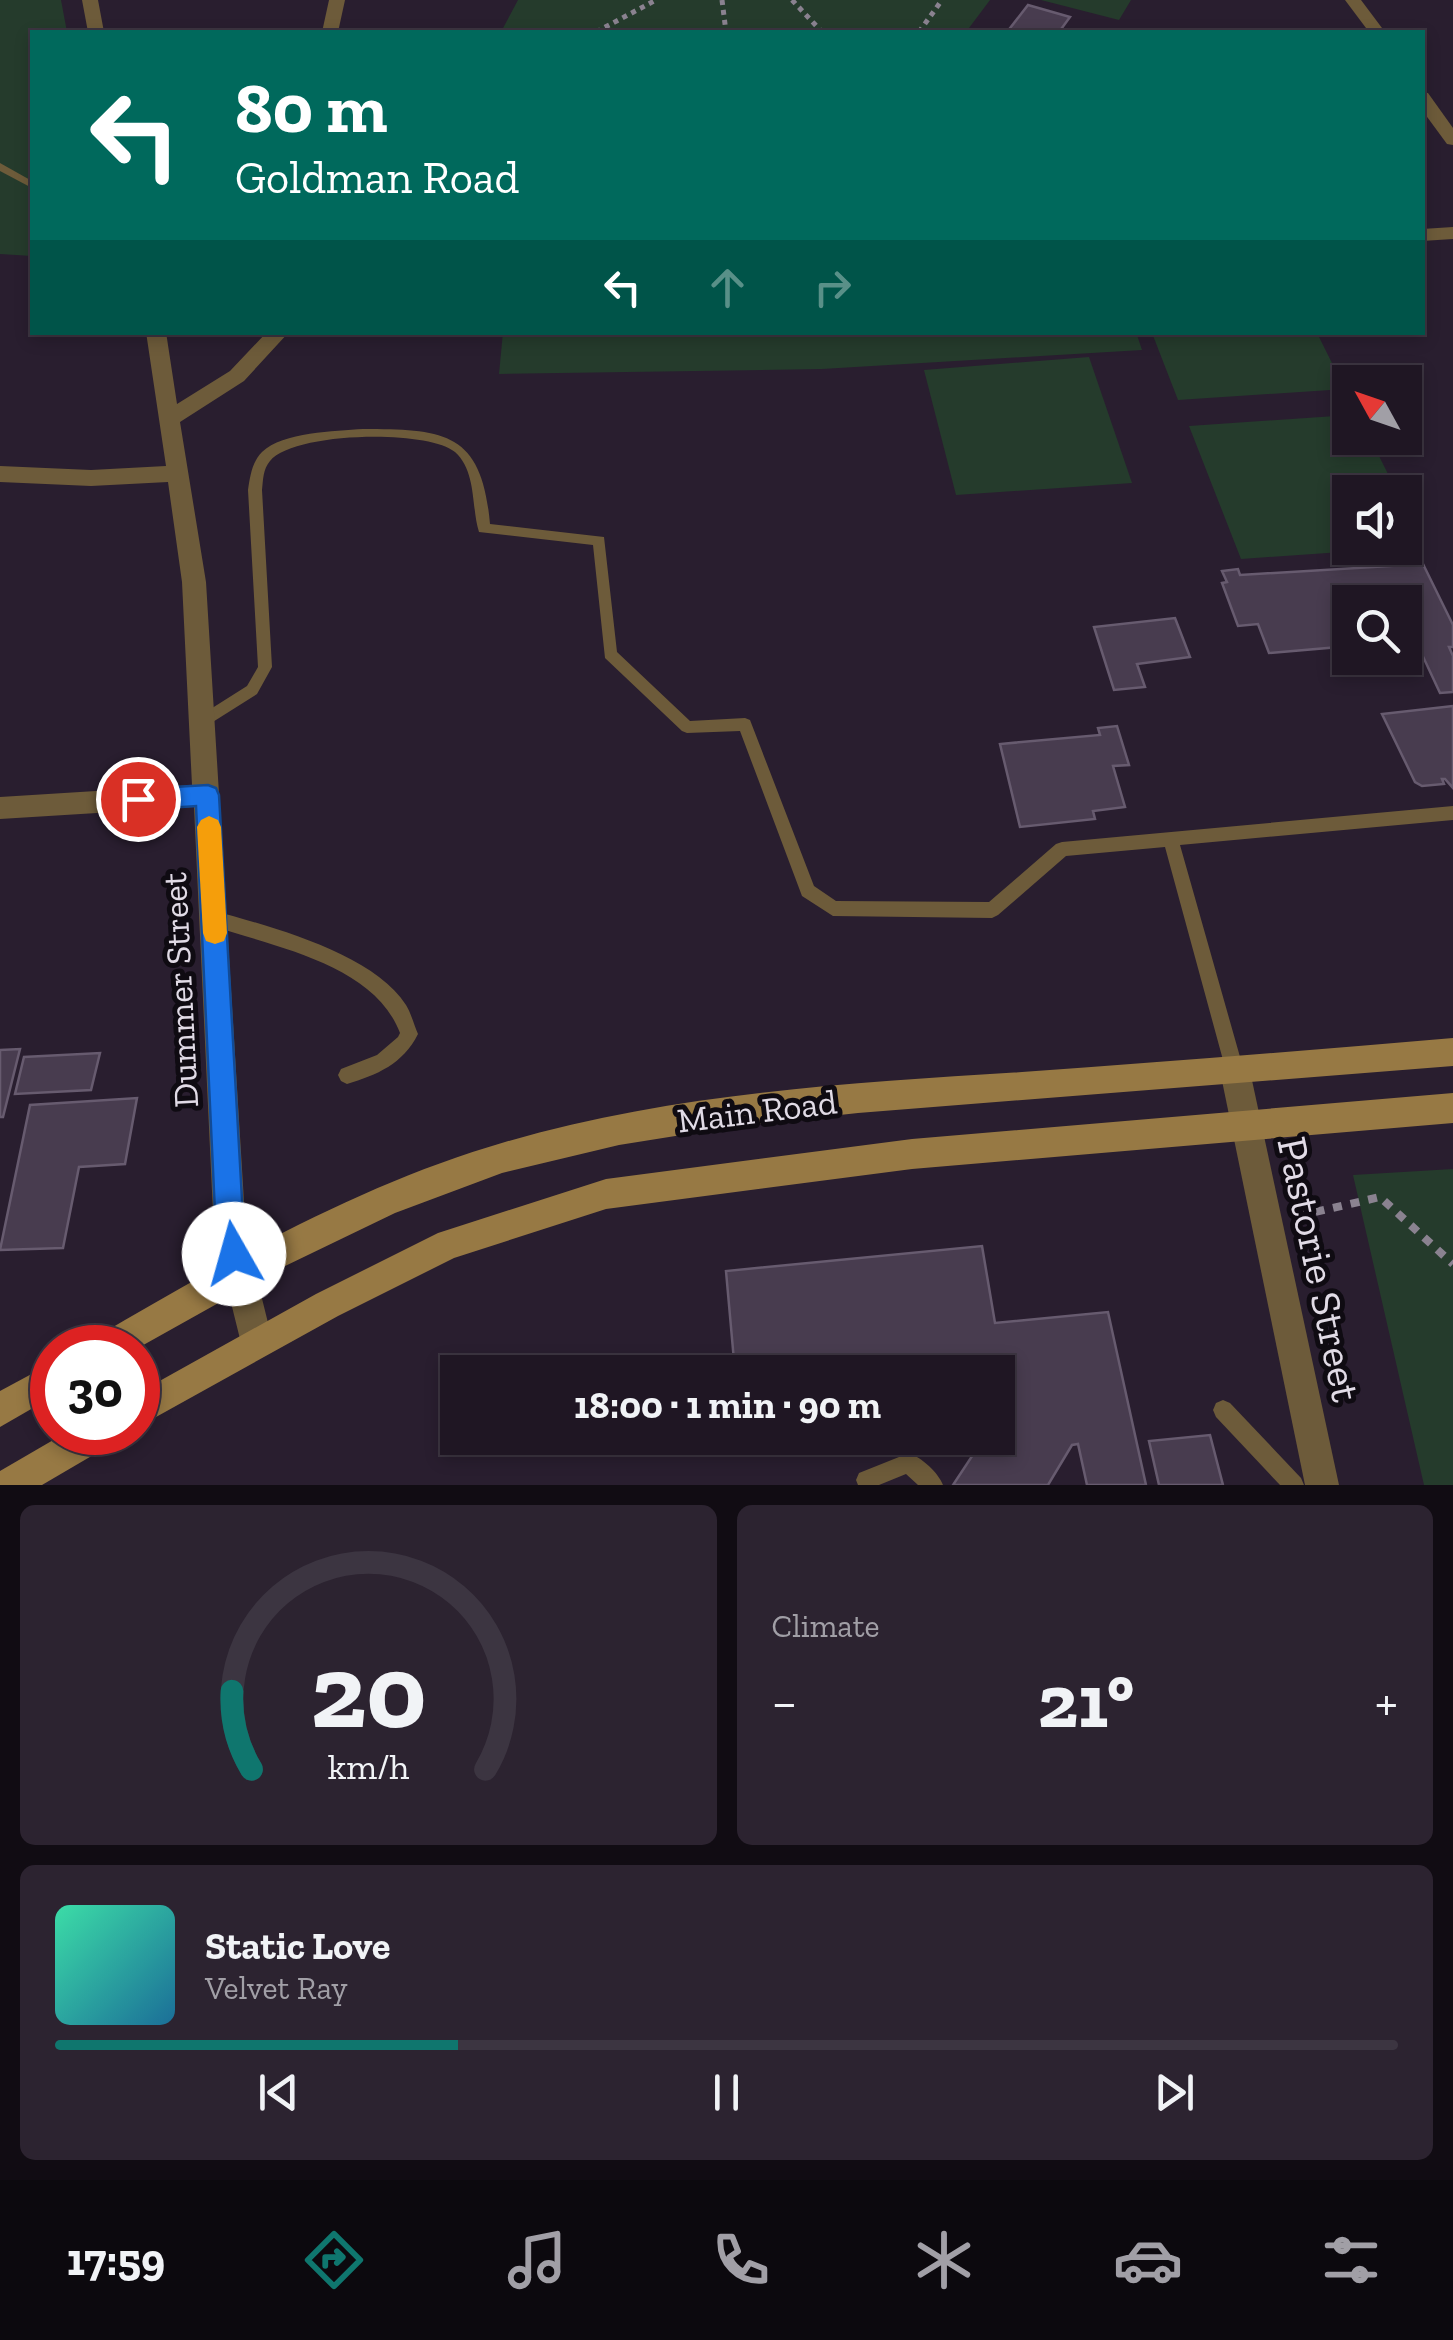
<!DOCTYPE html>
<html lang="en">
<head>
<meta charset="utf-8">
<style>
  :root { --surface:#1f1623; --page:#2c2330; --text:#f1f3f6; --muted:#a19fa6; --line:#3c3541; --accent:#0f766e }
  body { margin:0; font-family:"Zilla Slab",serif; background:var(--page); color:var(--text); height:100vh; display:flex; flex-direction:column; font-size:38px; white-space:nowrap }
  * { box-sizing:border-box; margin:0 }
  p { font-size:32px; color:var(--muted) }
  .icon { flex:none; width:55px; height:55px; fill:none; stroke:currentColor; stroke-width:2; stroke-linecap:round; stroke-linejoin:round }
  .map { position:relative; height:1485px; overflow:hidden }
  .drawer { display:flex; flex-direction:column; gap:20px; padding:20px; background:#110c13; flex:1 }
  .drawer>* { flex:none }
  .top-card { position:absolute; left:30px; top:30px; width:1395px; height:305px; border-radius:0px; box-shadow:0 5px 15px #0003,0 0 0 2px var(--line); background:#00695c; color:#fff; overflow:hidden }
  .needle { width:65px; rotate:310deg }
  .controls { position:absolute; left:1332px; top:365px; display:grid; gap:20px }
  .controls a { display:grid; place-items:center; width:90px; height:90px; border-radius:0px; background:var(--surface); box-shadow:0 5px 15px #0003,0 0 0 2px var(--line); font-size:50px }
  .speed { position:absolute; left:30px; top:1325px; display:flex; gap:20px; font-size:50px; font-weight:700; text-align:center }
  .speed>* { display:grid; place-content:center; width:130px; height:130px; border-radius:50%; background:var(--surface); box-shadow:0 5px 15px #0003,0 0 0 2px var(--line); line-height:1 }
  .speed .limit { border:15px solid #d22; background:#fff; color:#111 }
  .pin { position:absolute; display:grid; place-items:center; width:85px; height:85px; color:#fff; margin:-42px; border:5px solid #fff; border-radius:50%; box-shadow:0 2px 10px #0007 }
  .me { position:absolute; width:110px; margin:-55px; rotate:353deg; stroke-linejoin:round; filter:drop-shadow(0 0 8px #0008) }
  .turn { display:flex; align-items:center; gap:35px; height:210px; padding:0 40px; font-size:45px }
  .turn .icon { width:130px; height:130px; stroke-width:2.5 }
  .turn b { display:block; font-size:70px; line-height:85px }
  .lanes { display:flex; align-items:center; height:95px; padding:0 40px; background:#0003; justify-content:center; gap:50px; direction:ltr }
  .lanes .off { opacity:.35 }
  .big { font-size:75px; font-weight:800; line-height:1.1 }
  .drawer .tile { flex:1; display:flex; flex-direction:column; justify-content:center; gap:15px; min-width:0; padding:0 35px; border-radius:15px; background:var(--page) }
  .drawer .dial { align-items:center; gap:0 }
  .dial svg { height:260px; overflow:visible; fill:none; stroke:var(--line); stroke-width:7; stroke-linecap:round; text-anchor:middle }
  .dial text { fill:var(--text); stroke:none }
  .song { display:flex; align-items:center; gap:30px }
  .cover { width:120px; height:120px; border-radius:15px; background:linear-gradient(135deg,hsl(160 70% 55%),hsl(200 70% 35%)) }
  .played { height:10px; border-radius:5px; background:linear-gradient(90deg,var(--accent) 30%,var(--line) 30%) }
  .keys { display:flex; justify-content:space-around; direction:ltr }
  .heat { display:flex; justify-content:space-between; align-items:center; font-size:55px; direction:ltr }
  .drawer .tiles { flex:1; display:grid; gap:20px; grid-template-columns:1fr 1fr }
  .tile:last-child { grid-column:span 2 }
  .trip { position:absolute; left:440px; top:1355px; width:575px; height:100px; border-radius:0px; background:var(--surface); box-shadow:0 5px 15px #0003,0 0 0 2px var(--line); font-weight:800; line-height:100px; text-align:center }
  .tab-bar { display:flex; height:160px; justify-content:space-around; align-items:center; background:#0c090e; color:var(--muted) }
  .tab-bar .icon { width:70px; height:70px }
  .tab-bar .on { color:var(--accent) }
  .tab-bar b { font-size:45px; color:var(--text) }
  .map>svg:first-child { display:block }
  .green { fill:#253b2c }
  .building { fill:#483c4f; stroke:#675b6f; stroke-width:2.5 }
  .lines { fill:none; stroke-linecap:round; stroke-linejoin:round }
  .path-far1 { stroke:#8a8290; stroke-width:5; stroke-dasharray:5 5; stroke-linecap:butt }
  .path { stroke:#8a8290; stroke-width:8; stroke-dasharray:9 9; stroke-linecap:butt }
  .lane { fill:#6d5b3a; fill-rule:evenodd }
  .street { fill:#6d5b3a; fill-rule:evenodd }
  .secondary { fill:#977944; fill-rule:evenodd }
  .route { fill:#1a73e8; stroke:#114b97; stroke-width:2.5 }
  .slow { fill:#f59e0b }
  .labels { text-anchor:middle; stroke-width:10; stroke-linejoin:round; paint-order:stroke }
  .street-label { font-size:35px; fill:#e1dbe6; stroke:#0f0b12 }
  .near-street-label { font-size:42px; fill:#e1dbe6; stroke:#0f0b12 }
</style>
</head>
<body>
<div class="map">
<svg width="1453" height="1485" viewBox="0 0 1453 1485">
  <rect width="100%" height="100%" fill="#291e2f"/>
  <g class="green">
    <polygon points="0,0 61,0 67,32 32,32 32,256 0,254"/>
    <polygon points="518,0 990,0 966,32 501,32"/>
    <polygon points="1041,0 1131,0 1119,20"/>
    <polygon points="503,332 1136,332 1142,350 822,369 499,374"/>
    <polygon points="1152,333 1317,333 1345,389 1178,400"/>
    <polygon points="1089,357 1132,483 956,495 924,370"/>
    <polygon points="1350,415 1350,438 1370,438 1397,492 1350,492 1350,548 1399,548 1241,559 1189,426"/>
    <polygon points="1453,1169 1453,1485 1424,1485 1353,1175"/>
  </g>
  <g class="building">
    <polygon points="1028,5 1070,17 1059,32 1007,32"/>
    <polygon points="1423,564 1453,625 1453,647 1449,647 1453,656 1453,692 1440,693 1405,618 1405,602 1350,602 1350,646 1269,653 1258,624 1238,626 1222,583 1227,582 1222,571 1238,569 1240,575"/>
    <polygon points="1175,618 1190,657 1137,664 1145,687 1114,690 1094,627"/>
    <polygon points="1453,706 1453,788 1445,779 1442,779 1444,784 1422,786 1415,782 1382,714"/>
    <polygon points="1117,726 1129,765 1113,766 1125,807 1093,811 1095,819 1020,827 1000,744 1100,735 1098,728"/>
    <polygon points="20,1049 3,1117 0,1117 0,1050"/>
    <polygon points="100,1053 91,1090 15,1094 24,1057"/>
    <polygon points="137,1098 125,1164 79,1167 63,1248 0,1250 30,1105"/>
    <polygon points="982,1246 995,1323 1108,1312 1146,1485 1087,1485 1078,1444 1072,1445 1048,1485 953,1485 984,1438 998,1438 998,1416 1011,1394 1010,1386 998,1387 998,1372 735,1372 726,1271"/>
    <polygon points="1210,1435 1223,1485 1159,1485 1149,1441"/>
    <polygon points="740,1438 832,1438 833,1446 742,1455"/>
  </g>
  <g class="lines">
    <g class="path-far1">
      <polyline points="722,0 726,32"/>
      <polyline points="792,0 822,32"/>
      <polyline points="596,32 656,0"/>
      <polyline points="919,32 942,0"/>
    </g>
    <polyline class="path" points="1298,1216 1380,1197 1453,1264"/>
    <g class="lane">
      <polygon points="0,163 32,181 32,188 0,171"/>
      <path d="M363 429C445 429 482 432 490 524L604 537 617 652 690 721 745 718 750 720 814 886 836 901 989 902 1056 844 1062 842 1453 806V820L1180 845 1244 1071 1241 1077 1235 1080 1229 1077 1226 1071 1165 847 1066 856 998 915 992 918 833 916 802 896 740 731 687 733 682 731 605 658 593 545 479 532C471 507 477 472 455 452 427 429 293 432 270 461 263 469 263 480 262 490L272 667 257 694 208 725H198L196 721 198 717 247 686 258 667 248 490C250 477 252 462 262 452 283 432 335 431 363 429Z"/>
      <path d="M214 911C270 926 374 954 406 1005 411 1013 414 1025 418 1034 403 1064 377 1075 347 1084L341 1081 338 1075 341 1069 377 1055 398 1037 400 1033C373 962 271 947 208 924L206 919 208 914Z"/>
      <polygon points="1223,1400 1230,1403 1301,1478 1304,1485 1280,1485 1216,1417 1213,1410 1216,1403"/>
      <path d="M909 1453C922 1458 938 1472 943 1485H918L906 1474 879 1485H858L856 1480 859 1473Z"/>
    </g>
    <g class="street">
      <polygon points="82,0 98,0 104,32 88,32"/>
      <polygon points="329,0 345,0 338,32 322,32"/>
      <polygon points="1345,0 1361,0 1385,32 1369,32"/>
      <polygon points="1422,92 1428,93 1453,128 1453,145 1447,144 1422,110"/>
      <polygon points="1453,227 1453,239 1422,241 1422,229"/>
      <polygon points="146,332 166,332 177,404 230,371 267,332 289,332 244,381 180,422 206,582 246,1234 273,1343 268,1354 257,1359 246,1354 241,1343 214,1234 194,807 0,819 0,797 192,785 182,582 168,482 91,486 0,482 0,466 91,470 166,466"/>
      <polygon points="1235,1057 1245,1061 1250,1071 1339,1485 1305,1485 1220,1071 1225,1061"/>
    </g>
    <g class="secondary">
      <path d="M1453 1038V1066L858 1113 738 1126 619 1145 502 1173 395 1213 281 1268 138 1348H91L96 1337C226 1261 360 1184 505 1142 673 1093 849 1083 1022 1072 1166 1062 1310 1050 1453 1038Z"/>
      <polygon points="1453,1093 1453,1123 912,1169 606,1209 454,1258 338,1316 138,1427 138,1393 316,1294 438,1233 606,1179 912,1139"/>
      <polygon points="52,1363 52,1397 0,1427 0,1391"/>
      <polygon points="67,1432 117,1432 112,1444 42,1485 0,1485 0,1471"/>
    </g>
  </g>
  <polygon class="route" points="208,785 216,788 219,795 244,1234 248,1254 244,1264 234,1268 224,1264 216,1234 196,806 138,810 130,807 127,799 130,792 138,789"/>
  <polygon class="slow" points="209,816 218,820 221,827 227,933 224,941 215,944 206,941 203,933 197,827 201,820"/>
  <g class="labels">
    <g class="street-label">
      <text transform="translate(180 990) rotate(-93)" y="12">Dummer Street</text>
      <text transform="translate(757 1111) rotate(-7)" y="12">Main Road</text>
    </g>
    <g class="near-street-label">
      <text transform="translate(1320 1269) rotate(78)" y="15">Pastorie Street</text>
    </g>
  </g>
</svg>
<div class="controls">
<a><svg class="needle" viewBox="-14 -14 28 28"><path d="M0-13l5 13h-10z" fill="#e53935"/><path d="M0 13l5-13h-10z" fill="#a19fa6"/></svg></a>
<a><svg class="icon" aria-label="sound" viewBox="0 0 24 24"><path d="M4 9h4l5-4v14l-5-4H4zM17 9q2 3 0 6"/></svg></a>
<a><svg class="icon" aria-label="search" viewBox="0 0 24 24"><circle cx="10" cy="10" r="6"/><path d="M15 15l6 6"/></svg></a>
</div>
<div class="speed"><div class="limit">30</div></div>
<div class="pin" style="left:138px;top:799px;background:#d93025"><svg class="icon" aria-label="arrive" viewBox="0 0 24 24"><path d="M6 21V4h12l-3 4 3 4H6"/></svg></div>
<svg class="me" style="left:234px;top:1254px" viewBox="-20 -20 40 40"><circle r="19" fill="#fff"/><path d="M0-13L10 11 0 6-10 11z" fill="#1a73e8"/></svg>
<div class="trip">18:00 · 1 min · 90 m</div>
<div class="top-card">
<div class="turn"><svg class="icon" aria-label="left" viewBox="0 0 24 24"><path d="M17 20v-9H6M10 6l-5 5 5 5"/></svg><div><b>80 m</b>Goldman Road</div></div>
<div class="lanes"><svg class="icon" aria-label="left" viewBox="0 0 24 24"><path d="M17 20v-9H6M10 6l-5 5 5 5"/></svg><svg class="icon off" aria-label="ahead" viewBox="0 0 24 24"><path d="M12 20V5M6 11l6-6 6 6"/></svg><svg class="icon off" aria-label="right" viewBox="0 0 24 24"><path d="M7 20v-9h11M14 6l5 5-5 5"/></svg></div>
</div>
</div>
<section class="drawer">
<div class="tiles">
<div class="tile dial"><svg viewBox="0 0 100 80">
<path d="M14 69A42 42 0 1 1 86 69"/>
<path d="M14 69A42 42 0 0 1 8 45" stroke="#0f766e"/>
<text x="50" y="56" font-size="32" font-weight="700">20</text>
<text x="50" y="72" font-size="11">km/h</text>
</svg></div>
<div class="tile"><p>Climate</p>
<div class="heat"><a>−</a><b class="big">21°</b><a>+</a></div>
</div>
<div class="tile">
<div class="song"><i class="cover"></i><div><b>Static Love</b><p>Velvet Ray</p></div></div>
<div class="played"></div>
<div class="keys"><svg class="icon" aria-label="previous" viewBox="0 0 24 24"><path d="M18 5L8 12l10 7zM5 5v14"/></svg><svg class="icon" aria-label="pause" viewBox="0 0 24 24"><path d="M8 5v14M16 5v14"/></svg><svg class="icon" aria-label="next" viewBox="0 0 24 24"><path d="M6 5l10 7-10 7zM19 5v14"/></svg></div>
</div>
</div>
</section>
<nav class="tab-bar">
<b>17:59</b>
<svg class="icon on" aria-label="directions" viewBox="0 0 24 24"><path d="M12 3l9 9-9 9-9-9zM9 14v-3h6M13 9l2 2-2 2"/></svg>
<svg class="icon" aria-label="music" viewBox="0 0 24 24"><path d="M9 18V5l10-2v13"/><circle cx="6" cy="18" r="3"/><circle cx="16" cy="16" r="3"/></svg>
<svg class="icon" aria-label="phone" viewBox="0 0 24 24"><path d="M5 4h4l2 5-3 2q2 4 5 5l2-3 5 2v4C11 20 4 13 5 4z"/></svg>
<svg class="icon" aria-label="climate" viewBox="0 0 24 24"><path d="M12 3v18M4 7l16 10M4 17L20 7"/></svg>
<svg class="icon" aria-label="car" viewBox="0 0 24 24"><path d="M5 17H2v-5l4-1 3-4h7l3 4 3 1v5h-3M9 17h6M6 11h13"/><circle cx="7" cy="17" r="2"/><circle cx="17" cy="17" r="2"/></svg>
<svg class="icon" aria-label="filters" viewBox="0 0 24 24"><path d="M4 7h16M4 17h16"/><circle cx="9" cy="7" r="2"/><circle cx="15" cy="17" r="2"/></svg>
</nav>
</body>
</html>
